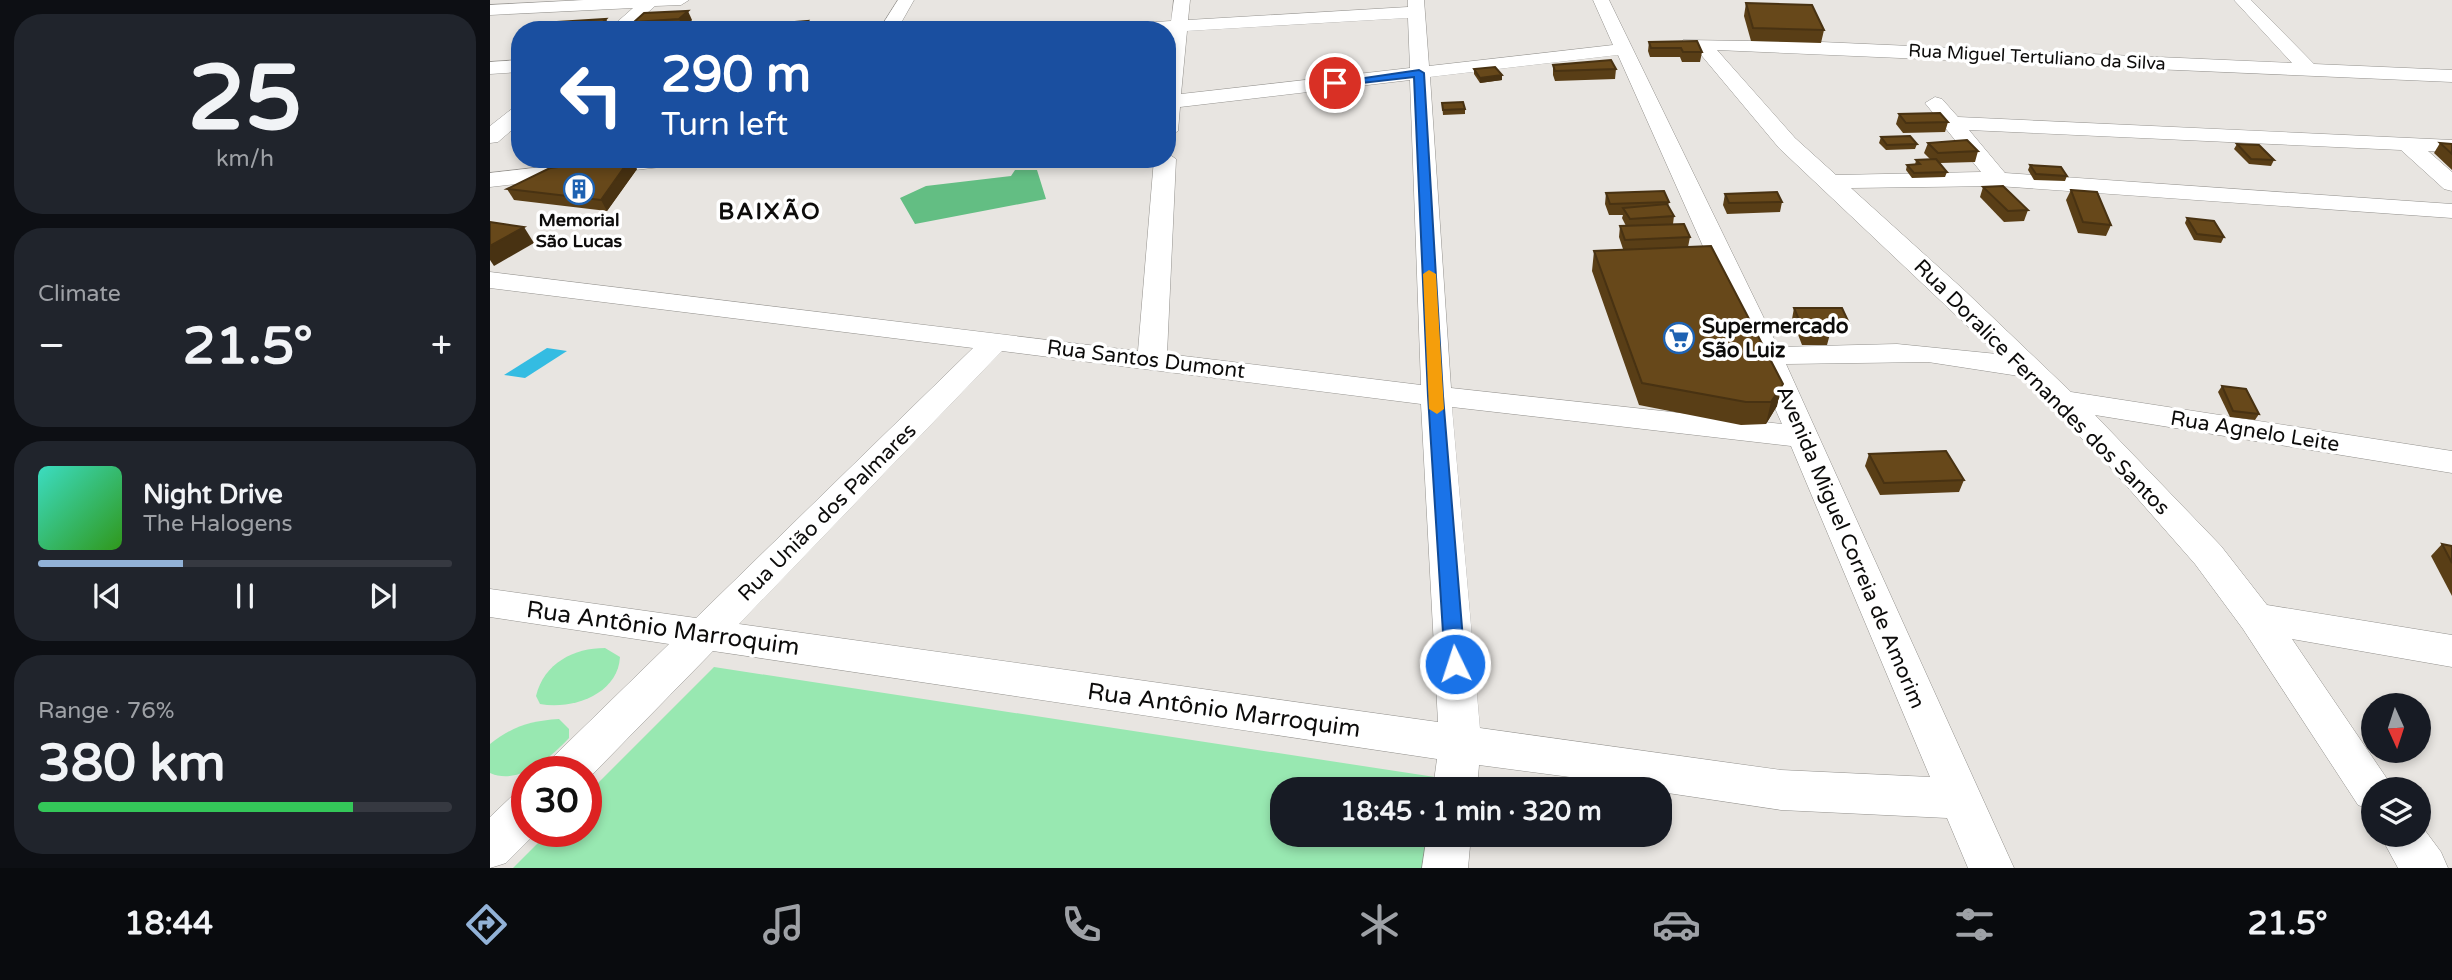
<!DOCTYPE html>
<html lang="en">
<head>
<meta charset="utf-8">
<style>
  :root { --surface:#171b24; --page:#20242c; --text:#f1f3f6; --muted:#9ea1a6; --line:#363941; --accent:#92b2d7 }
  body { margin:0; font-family:"Varela Round",sans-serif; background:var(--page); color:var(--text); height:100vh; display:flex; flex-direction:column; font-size:26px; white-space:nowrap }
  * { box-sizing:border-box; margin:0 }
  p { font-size:23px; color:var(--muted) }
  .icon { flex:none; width:38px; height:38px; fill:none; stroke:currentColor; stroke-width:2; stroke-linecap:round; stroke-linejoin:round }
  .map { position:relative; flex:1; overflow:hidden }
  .panel { display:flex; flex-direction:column; gap:14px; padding:14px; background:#0d0f14; width:490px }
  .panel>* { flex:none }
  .guide { position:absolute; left:21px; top:21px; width:665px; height:147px; border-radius:28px; box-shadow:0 4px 10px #0003; background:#1a4fa0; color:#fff; overflow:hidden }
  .needle { width:46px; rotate:177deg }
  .tools { position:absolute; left:1871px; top:693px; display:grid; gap:14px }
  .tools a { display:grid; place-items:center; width:70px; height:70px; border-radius:50%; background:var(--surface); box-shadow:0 4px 10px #0003; font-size:35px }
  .speed { position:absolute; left:21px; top:756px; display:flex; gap:14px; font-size:35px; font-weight:700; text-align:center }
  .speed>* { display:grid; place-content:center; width:91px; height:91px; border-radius:50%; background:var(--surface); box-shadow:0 4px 10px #0003; line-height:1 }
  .speed .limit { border:10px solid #d22; background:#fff; color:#111 }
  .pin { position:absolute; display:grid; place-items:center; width:60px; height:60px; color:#fff; margin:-30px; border:4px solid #fff; border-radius:50%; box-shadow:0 2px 7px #0007 }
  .me { position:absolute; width:77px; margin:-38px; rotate:356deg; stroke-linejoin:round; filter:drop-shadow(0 0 5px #0008) }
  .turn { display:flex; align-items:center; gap:24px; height:147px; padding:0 35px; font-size:32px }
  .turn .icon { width:91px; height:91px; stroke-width:2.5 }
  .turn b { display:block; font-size:49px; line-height:60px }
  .big { font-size:52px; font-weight:800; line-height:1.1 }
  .panel .card { flex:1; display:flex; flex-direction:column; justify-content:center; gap:10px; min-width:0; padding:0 24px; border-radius:28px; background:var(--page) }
  .panel .dial { align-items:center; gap:0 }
  .dial b { font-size:91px; line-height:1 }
  .song { display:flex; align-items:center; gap:21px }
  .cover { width:84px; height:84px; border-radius:10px; background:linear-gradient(135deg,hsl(170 70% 55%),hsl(110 70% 35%)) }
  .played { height:7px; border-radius:4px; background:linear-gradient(90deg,var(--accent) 35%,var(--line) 35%) }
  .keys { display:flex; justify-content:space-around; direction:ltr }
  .heat { display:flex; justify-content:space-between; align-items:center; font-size:38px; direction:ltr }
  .charge { height:10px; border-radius:5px; background:linear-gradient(90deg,#34c759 76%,var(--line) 0) }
  .trip { position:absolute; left:780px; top:777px; width:402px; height:70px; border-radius:28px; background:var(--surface); box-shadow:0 4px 10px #0003; font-weight:800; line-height:70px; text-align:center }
  .tab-bar { display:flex; height:112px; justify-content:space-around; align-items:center; background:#090b0e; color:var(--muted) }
  .tab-bar .icon { width:49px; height:49px }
  .tab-bar .on { color:var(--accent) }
  .tab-bar b { font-size:32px; color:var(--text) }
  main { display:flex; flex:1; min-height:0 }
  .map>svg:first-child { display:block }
  .green { fill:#98e8b1 }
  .forest { fill:#63be83 }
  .water { fill:#34bce2 }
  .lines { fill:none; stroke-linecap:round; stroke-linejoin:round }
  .minor-casing { stroke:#93918d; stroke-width:1 }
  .minor { fill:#fff; fill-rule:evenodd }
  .wall { fill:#593e16 }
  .shaded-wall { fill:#483212 }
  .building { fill:#67481a; stroke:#483212; stroke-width:2 }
  .route { fill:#1a73e8; stroke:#114b97; stroke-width:2 }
  .slow { fill:#f59e0b }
  .labels { text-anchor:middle; stroke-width:7; stroke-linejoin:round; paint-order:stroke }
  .far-street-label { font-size:18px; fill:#0d0c0b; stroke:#fff }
  .far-poi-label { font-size:18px; font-weight:bold; fill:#0d0c0b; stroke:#fff }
  .poi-label { font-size:21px; font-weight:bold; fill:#0d0c0b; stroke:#fff; text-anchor:start }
  .street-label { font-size:21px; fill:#0d0c0b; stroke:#fff }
  .far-district-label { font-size:23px; font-weight:bold; letter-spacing:2px; fill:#0d0c0b; stroke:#fff }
  .near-street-label { font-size:24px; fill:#0d0c0b; stroke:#fff }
</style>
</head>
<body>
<main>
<section class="panel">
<div class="card dial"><b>25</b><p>km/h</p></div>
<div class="card"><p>Climate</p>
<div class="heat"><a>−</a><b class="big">21.5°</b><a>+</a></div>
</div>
<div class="card">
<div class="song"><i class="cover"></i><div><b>Night Drive</b><p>The Halogens</p></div></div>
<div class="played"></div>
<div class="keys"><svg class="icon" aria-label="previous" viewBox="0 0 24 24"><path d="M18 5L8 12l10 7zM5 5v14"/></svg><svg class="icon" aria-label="pause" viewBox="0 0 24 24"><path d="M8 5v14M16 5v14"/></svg><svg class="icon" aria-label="next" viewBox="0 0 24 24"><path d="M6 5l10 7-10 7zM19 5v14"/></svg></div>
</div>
<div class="card"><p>Range · 76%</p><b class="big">380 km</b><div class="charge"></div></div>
</section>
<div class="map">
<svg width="1962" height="868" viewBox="0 0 1962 868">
  <rect width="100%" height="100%" fill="#e8e5e1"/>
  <g class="green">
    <path d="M115 648 130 657C128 694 83 710 50 704L46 696C54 663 84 648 115 648Z"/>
    <polygon points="224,667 958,779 956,789 793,789 793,835 946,835 939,868 23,868 60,831 96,831 96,795"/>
    <path d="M69 719 79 729V738C61 757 29 786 0 773V744C23 726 40 721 69 719Z"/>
  </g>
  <polygon class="forest" points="525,170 547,170 556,199 425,224 410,198 436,186 521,176"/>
  <polygon class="water" points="57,348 77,351 35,378 14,375"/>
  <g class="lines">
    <g class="minor-casing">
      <g id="minor">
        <polygon points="94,0 199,0 191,5 165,6 138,30 118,30 143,8 0,15 0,5"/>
        <polygon points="408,0 424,0 407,30 389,30"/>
        <path d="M684 0H700L698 20 918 7V0H934L939 66 1123 45 1103 0H1119L1288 347 1407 344 1507 354 1289 148 1207 50 1193 48 1190 44 1193 40 1331 42 1802 63 1744 0H1761L1824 64 1962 70V82L1227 50 1305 138 1346 175 1491 172 1435 103 1445 97 1452 99 1468 117 1962 140V152L1938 151 1962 172V191L1954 189 1911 150 1479 130 1515 173 1962 204V218L1508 186 1361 188 1474 290 1581 392 1962 451V473L1605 415 1731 546 1777 605 1962 635V667L1802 639 1904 789H1883V811L1868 805 1753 629 1705 564 1619 466 1529 376 1438 362 1296 364 1524 868H1478L1457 818 1291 810 1171 792V789L989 765 987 789H943L947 759 223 651 96 781V772H56L62 758 179 644 0 617V589L206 618 483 348 0 288V272L648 351 664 159H677V153L686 159 677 354 931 385 920 80 690 107 688 131 677 137 679 32 612 30 621 25 681 21ZM918 18 920 68 691 94 697 31ZM1128 55 1292 424 961 388 940 77ZM512 351 931 404 948 722 249 624ZM962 407 1301 446 1440 777 1291 770 990 728Z"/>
        <polygon points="30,60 30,72 0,74 0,62"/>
        <polygon points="30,106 30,123 8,142 0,143 0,126 23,108"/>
        <polygon points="120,159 190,159 179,166 0,187 0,173"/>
        <polygon points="37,792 37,831 48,831 16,863 0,868 0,817 21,797"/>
        <polygon points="1928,821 1951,852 1958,868 1908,868 1890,835 1928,835"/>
        <polygon points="937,835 981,835 978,868 932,868"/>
      </g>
    </g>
    <use href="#minor" class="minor"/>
  </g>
  <g class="wall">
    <polygon points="1256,3 1334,30 1331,43 1261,41 1254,16"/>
    <polygon points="154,13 202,20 193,28 148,30 144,22"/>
    <polygon points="118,23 112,29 61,30 60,28"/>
    <polygon points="1159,42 1212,52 1210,62 1192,62 1190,57 1160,57 1158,51"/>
    <polygon points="1063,65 1126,69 1125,79 1065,81 1063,75"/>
    <polygon points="984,69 1012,80 990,83 984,74"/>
    <polygon points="952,103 975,109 975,114 953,115"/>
    <polygon points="1409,114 1458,122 1455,132 1413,133 1406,124"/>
    <polygon points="1391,137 1427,144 1425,149 1396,150 1389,143"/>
    <polygon points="1438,143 1488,151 1485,162 1450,163 1457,172 1455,177 1422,178 1416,170 1417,165 1425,165 1426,160 1441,160 1434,153"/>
    <polygon points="1950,143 1962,144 1962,170 1944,153"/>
    <polygon points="1747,144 1784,160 1781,166 1759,164 1744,149"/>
    <polygon points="1540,165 1577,176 1575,181 1544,180 1538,170"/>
    <polygon points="147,169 117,211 24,200 17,189"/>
    <polygon points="1493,187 1538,210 1534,221 1514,222 1490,197"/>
    <polygon points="1581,190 1621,225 1616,236 1588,233 1576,200"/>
    <polygon points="1116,193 1179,202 1178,206 1184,216 1183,224 1200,237 1198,247 1287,406 1276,424 1251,425 1149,405 1102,271 1104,251 1133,249 1129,237 1130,226 1136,226 1132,218 1133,215 1119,215 1115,204"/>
    <polygon points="1235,194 1292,202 1290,212 1237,214 1233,205"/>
    <polygon points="1697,218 1734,237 1731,243 1704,240 1695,223"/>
    <polygon points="1304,308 1359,323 1356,334 1340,334 1337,345 1312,345 1302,319"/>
    <polygon points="1732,386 1769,414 1765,420 1740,417 1728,392"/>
    <polygon points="1379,454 1474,480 1469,492 1390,495 1375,466"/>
    <polygon points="1952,544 1962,546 1962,596 1941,556"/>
  </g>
  <g class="shaded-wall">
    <polygon points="198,11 202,20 193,28 189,19"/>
    <polygon points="116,19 118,23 112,29 110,25"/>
    <polygon points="318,21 320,26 317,30 311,30"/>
    <polygon points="1012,75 1012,80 990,83 990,78"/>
    <polygon points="140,159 142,159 147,169 117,211 111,200"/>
    <polygon points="34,227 44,243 4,266 0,260 0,246"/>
    <polygon points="1293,384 1287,406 1276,424 1281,402"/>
  </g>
  <g class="building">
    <polygon points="1256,3 1322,5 1334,30 1263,28"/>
    <polygon points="198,11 189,19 144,22 154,13"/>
    <polygon points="116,19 110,25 60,28 67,22"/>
    <polygon points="318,21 311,30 298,30 305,22"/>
    <polygon points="1207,41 1212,52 1193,52 1191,48 1161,48 1159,42"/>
    <polygon points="1121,60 1126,69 1065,71 1063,65"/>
    <polygon points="1005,67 1012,75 990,78 984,69"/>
    <polygon points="973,102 975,109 953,110 952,103"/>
    <polygon points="1450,113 1458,122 1416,123 1409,114"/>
    <polygon points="1420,136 1427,144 1397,145 1391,137"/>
    <polygon points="1477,140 1488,151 1448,153 1438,143"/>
    <polygon points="1950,143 1962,144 1962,154"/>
    <polygon points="1747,144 1769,145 1784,160 1761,159"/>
    <polygon points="132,159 140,159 111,200 17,189 60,168"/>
    <polygon points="1446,159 1457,172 1424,173 1417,165 1430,164 1426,160"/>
    <polygon points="1540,165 1571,167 1577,176 1546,174"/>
    <polygon points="1513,186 1538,210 1518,211 1493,187"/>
    <polygon points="1581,190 1607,192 1621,225 1593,222"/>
    <polygon points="1174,191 1179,202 1120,204 1116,193"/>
    <polygon points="1287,192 1292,202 1239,203 1235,194"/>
    <polygon points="1177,204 1184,216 1140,219 1133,208"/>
    <polygon points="1697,218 1724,221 1734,237 1707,234"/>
    <polygon points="0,222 34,227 0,246"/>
    <polygon points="1194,224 1200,237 1135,240 1130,226"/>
    <polygon points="1221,246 1293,384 1281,402 1256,402 1152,383 1104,251"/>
    <polygon points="1304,308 1352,308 1359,323 1336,323 1340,333 1315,334"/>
    <polygon points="1732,386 1756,389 1769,414 1743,411"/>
    <polygon points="1456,451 1474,480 1394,483 1379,454"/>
    <polygon points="1952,544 1962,546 1962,563"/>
  </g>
  <polygon class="route" points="929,70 934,73 953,396 975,664 972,670 958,670 955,664 938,396 924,77 845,86 840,83"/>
  <polygon class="slow" points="939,270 946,274 954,409 947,414 939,409 933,274"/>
  <defs>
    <g id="building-ring" transform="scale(1.575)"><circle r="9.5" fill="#fff" stroke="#1e62b2" stroke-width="1.5"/><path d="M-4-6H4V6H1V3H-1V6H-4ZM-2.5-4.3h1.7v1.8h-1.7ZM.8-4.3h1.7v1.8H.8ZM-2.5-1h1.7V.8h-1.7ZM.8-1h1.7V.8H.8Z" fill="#1e62b2"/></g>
    <g id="supermarket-ring" transform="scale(1.575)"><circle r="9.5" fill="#fff" stroke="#1e62b2" stroke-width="1.5"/><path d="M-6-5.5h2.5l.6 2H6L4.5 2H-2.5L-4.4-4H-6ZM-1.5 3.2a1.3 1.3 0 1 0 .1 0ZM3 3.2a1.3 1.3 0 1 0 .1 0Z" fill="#1e62b2"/></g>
  </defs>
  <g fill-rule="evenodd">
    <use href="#building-ring" x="89" y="189"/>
    <use href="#supermarket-ring" x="1189" y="338"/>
  </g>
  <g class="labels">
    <g class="far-street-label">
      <text transform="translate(1547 57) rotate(3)" y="6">Rua Miguel Tertuliano da Silva</text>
    </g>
    <g class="far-poi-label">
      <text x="89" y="226">Memorial<tspan x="89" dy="21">São Lucas</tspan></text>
    </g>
    <g class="poi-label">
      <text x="1212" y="333">Supermercado<tspan x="1212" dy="24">São Luiz</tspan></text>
    </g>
    <g class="street-label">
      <text transform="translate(656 359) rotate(7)" y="7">Rua Santos Dumont</text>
      <text transform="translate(1552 387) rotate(45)" y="7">Rua Doralice Fernandes dos Santos</text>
      <text transform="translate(1765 431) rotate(9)" y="7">Rua Agnelo Leite</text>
      <text transform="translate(337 512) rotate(-45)" y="7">Rua União dos Palmares</text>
      <text transform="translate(1361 547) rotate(67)" y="7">Avenida Miguel Correia de Amorim</text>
    </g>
    <g class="far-district-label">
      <text x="280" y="219">BAIXÃO</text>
    </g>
    <g class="near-street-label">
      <text transform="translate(173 628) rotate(8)" y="8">Rua Antônio Marroquim</text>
      <text transform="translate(734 710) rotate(8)" y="8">Rua Antônio Marroquim</text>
    </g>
  </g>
</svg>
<div class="tools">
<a><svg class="needle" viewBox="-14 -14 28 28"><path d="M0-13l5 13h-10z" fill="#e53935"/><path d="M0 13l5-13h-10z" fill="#9ea1a6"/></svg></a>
<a><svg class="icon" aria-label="layers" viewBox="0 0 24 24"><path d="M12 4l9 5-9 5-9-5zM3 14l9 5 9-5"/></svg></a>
</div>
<div class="speed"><div class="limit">30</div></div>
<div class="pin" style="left:845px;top:83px;background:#d93025"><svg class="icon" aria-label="arrive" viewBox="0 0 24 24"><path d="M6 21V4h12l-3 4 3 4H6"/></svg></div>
<svg class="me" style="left:965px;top:664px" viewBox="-20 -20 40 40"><circle r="17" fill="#1a73e8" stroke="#fff" stroke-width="3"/><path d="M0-11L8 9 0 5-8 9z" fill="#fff"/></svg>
<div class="trip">18:45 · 1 min · 320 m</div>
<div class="guide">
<div class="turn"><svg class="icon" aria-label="left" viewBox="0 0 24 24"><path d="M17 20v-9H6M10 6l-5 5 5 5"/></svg><div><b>290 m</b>Turn left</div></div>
</div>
</div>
</main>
<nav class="tab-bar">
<b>18:44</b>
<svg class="icon on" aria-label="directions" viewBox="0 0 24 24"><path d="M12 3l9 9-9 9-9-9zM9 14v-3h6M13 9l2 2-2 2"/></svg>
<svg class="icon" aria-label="music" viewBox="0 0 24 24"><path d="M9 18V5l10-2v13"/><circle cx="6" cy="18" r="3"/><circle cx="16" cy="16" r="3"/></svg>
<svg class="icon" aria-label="phone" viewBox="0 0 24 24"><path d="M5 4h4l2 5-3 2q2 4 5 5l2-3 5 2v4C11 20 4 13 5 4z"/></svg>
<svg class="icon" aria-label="climate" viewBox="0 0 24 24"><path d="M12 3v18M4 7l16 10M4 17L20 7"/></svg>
<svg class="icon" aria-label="car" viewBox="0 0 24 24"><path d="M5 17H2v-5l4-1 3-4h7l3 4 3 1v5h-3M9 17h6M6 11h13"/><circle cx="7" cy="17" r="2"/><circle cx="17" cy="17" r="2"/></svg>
<svg class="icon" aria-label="filters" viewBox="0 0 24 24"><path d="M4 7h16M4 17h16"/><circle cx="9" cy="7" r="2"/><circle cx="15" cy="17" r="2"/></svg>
<b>21.5°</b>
</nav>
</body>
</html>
